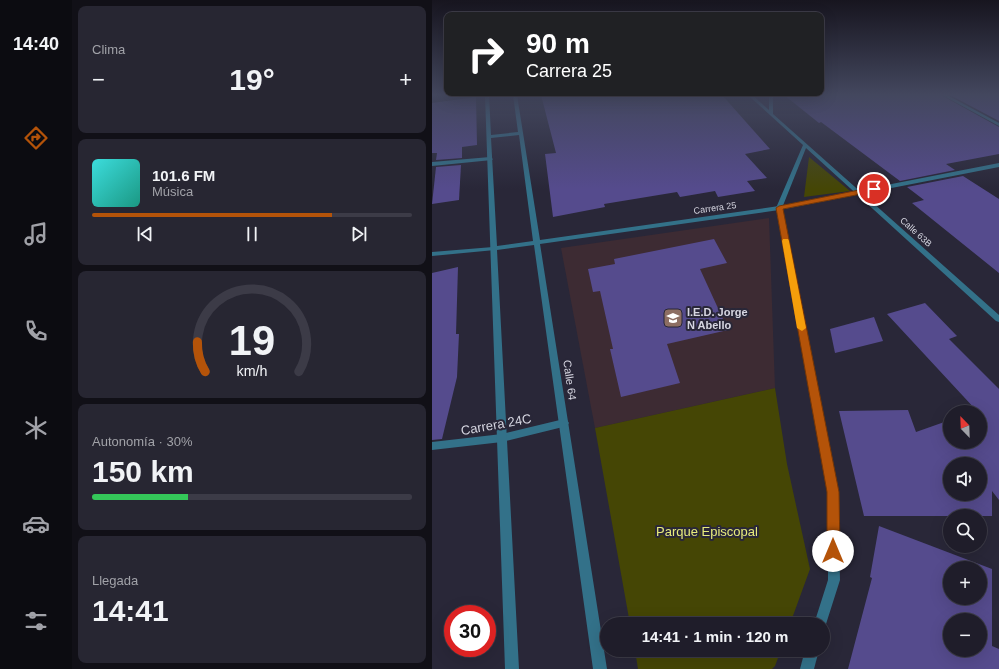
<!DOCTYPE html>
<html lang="es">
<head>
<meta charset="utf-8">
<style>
  :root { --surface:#1f1d2a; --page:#272632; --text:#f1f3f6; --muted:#a1a2a8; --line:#3c3b47; --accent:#b45309 }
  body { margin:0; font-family:Helvetica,sans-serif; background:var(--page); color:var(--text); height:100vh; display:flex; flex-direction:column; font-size:15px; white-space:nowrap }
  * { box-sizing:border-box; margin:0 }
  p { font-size:13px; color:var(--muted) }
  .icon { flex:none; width:22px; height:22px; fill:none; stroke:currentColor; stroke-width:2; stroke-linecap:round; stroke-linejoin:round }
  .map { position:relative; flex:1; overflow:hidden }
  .sheet { display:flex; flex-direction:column; gap:6px; padding:6px; background:#111017; width:360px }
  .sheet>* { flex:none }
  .hud { position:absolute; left:12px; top:12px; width:380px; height:84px; border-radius:8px; box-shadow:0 4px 16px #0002,0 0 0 1px var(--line); background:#202124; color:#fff; overflow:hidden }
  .needle { width:26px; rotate:337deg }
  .fabs { position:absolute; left:511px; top:405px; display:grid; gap:8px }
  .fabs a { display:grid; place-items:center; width:44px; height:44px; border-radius:50%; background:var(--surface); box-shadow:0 4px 16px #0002,0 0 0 1px var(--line); font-size:20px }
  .speed { position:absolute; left:12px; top:605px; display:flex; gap:8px; font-size:20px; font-weight:700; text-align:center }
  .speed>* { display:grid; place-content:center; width:52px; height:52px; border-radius:50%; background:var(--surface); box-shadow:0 4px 16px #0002,0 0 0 1px var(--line); line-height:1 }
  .speed .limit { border:6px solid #d22; background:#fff; color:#111 }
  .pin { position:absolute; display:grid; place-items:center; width:34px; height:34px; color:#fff; margin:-17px; border:2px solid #fff; border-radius:50%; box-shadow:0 1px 4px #0007 }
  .me { position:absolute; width:44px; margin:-22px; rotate:0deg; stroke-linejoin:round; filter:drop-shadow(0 0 3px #0008) }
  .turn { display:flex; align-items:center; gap:14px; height:84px; padding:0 16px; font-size:18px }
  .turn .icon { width:52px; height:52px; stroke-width:2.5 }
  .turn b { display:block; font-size:28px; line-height:34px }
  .big { font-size:30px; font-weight:700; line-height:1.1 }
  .sheet .widget { flex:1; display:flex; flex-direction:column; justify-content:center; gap:6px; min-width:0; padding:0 14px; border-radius:8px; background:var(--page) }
  .sheet .dial { align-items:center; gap:0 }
  .dial svg { height:104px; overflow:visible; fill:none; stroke:var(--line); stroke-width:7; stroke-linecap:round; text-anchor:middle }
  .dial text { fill:var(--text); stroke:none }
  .song { display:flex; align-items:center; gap:12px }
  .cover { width:48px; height:48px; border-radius:6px; background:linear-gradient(135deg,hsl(180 70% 55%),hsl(170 70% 35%)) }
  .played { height:4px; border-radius:2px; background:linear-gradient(90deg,var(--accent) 75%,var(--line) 75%) }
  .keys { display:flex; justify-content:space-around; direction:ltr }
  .heat { display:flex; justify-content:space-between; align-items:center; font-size:22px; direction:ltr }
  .charge { height:6px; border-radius:3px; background:linear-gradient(90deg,#34c759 30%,var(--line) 0) }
  .trip { position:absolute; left:168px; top:617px; width:230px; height:40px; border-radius:20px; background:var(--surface); box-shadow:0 4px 16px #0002,0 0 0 1px var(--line); font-weight:700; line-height:40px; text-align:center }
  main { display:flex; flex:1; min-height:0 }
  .tab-bar { display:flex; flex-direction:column; width:72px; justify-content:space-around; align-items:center; background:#0c0c11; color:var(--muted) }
  .tab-bar .icon { width:28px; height:28px }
  .tab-bar .active { color:var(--accent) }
  .tab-bar b { font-size:18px; color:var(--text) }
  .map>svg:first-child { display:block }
  .education { fill:#3d2b33 }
  .green { fill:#454605 }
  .building { fill:#554b8d; fill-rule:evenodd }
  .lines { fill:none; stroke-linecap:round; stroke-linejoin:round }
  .minor { fill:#337189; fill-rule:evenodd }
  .tertiary { fill:#337189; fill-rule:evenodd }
  .route { fill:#b45309; stroke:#753606 }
  .slow { fill:#f59e0b }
  .labels { text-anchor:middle; stroke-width:4; stroke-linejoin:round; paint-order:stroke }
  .far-street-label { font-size:9px; fill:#d6d6e1; stroke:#292738 }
  .poi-label { font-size:11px; font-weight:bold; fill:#d6d6e1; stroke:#292738; text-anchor:start }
  .street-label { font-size:11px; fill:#d6d6e1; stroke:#292738 }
  .near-street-label { font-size:13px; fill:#d6d6e1; stroke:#292738 }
  .near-park-label { font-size:13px; fill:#e7eb7c; stroke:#292738 }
</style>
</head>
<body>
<main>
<nav class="tab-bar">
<b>14:40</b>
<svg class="icon active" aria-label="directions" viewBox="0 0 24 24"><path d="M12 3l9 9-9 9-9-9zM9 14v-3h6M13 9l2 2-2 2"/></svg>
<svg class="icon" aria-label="music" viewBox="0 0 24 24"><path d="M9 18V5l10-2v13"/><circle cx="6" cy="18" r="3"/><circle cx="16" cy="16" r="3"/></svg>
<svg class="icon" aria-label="phone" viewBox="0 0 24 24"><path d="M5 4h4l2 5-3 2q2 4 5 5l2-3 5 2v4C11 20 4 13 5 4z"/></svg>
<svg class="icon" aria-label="climate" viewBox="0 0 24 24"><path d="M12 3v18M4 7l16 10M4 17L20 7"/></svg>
<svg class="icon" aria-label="car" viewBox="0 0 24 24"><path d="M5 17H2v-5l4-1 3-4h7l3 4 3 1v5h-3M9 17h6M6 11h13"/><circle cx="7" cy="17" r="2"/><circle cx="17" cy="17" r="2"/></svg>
<svg class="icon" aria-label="filters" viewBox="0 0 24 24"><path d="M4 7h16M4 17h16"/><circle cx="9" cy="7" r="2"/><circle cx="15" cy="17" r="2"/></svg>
</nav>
<section class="sheet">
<div class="widget"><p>Clima</p>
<div class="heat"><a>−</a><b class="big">19°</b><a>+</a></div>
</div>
<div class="widget">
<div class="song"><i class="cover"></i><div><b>101.6 FM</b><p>Música</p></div></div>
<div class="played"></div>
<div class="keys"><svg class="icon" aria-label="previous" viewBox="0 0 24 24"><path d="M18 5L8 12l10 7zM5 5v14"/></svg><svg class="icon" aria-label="pause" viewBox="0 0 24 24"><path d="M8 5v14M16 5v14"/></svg><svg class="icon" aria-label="next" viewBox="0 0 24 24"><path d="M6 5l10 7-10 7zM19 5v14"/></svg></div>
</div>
<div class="widget dial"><svg viewBox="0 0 100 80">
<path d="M14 69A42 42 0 1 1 86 69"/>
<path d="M14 69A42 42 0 0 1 8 46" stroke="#b45309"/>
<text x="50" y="56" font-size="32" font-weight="700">19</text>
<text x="50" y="72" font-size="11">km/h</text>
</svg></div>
<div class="widget"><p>Autonomía · 30%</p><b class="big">150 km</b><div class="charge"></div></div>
<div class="widget"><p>Llegada</p><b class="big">14:41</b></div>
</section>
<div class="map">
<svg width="567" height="669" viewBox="0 0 567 669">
  <rect width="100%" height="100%" fill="#292738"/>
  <polygon class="education" points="337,218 343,388 163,428 129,248"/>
  <g class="green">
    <polygon points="377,157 418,191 372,197"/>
    <polygon points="343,388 355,464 378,569 358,624 198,624 163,428"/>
    <polygon points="203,650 349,650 343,666 340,669 206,669"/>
  </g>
  <g class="building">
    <polygon points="109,95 290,95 338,149 313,154 335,178 315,181 323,191 286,197 283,191 248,197 245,192 172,204 173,207 121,217 113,154 124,153"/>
    <polygon points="352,95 509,95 567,127 567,154 514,164 523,170 468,181 389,122 387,123"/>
    <polygon points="518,95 567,95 567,121"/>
    <polygon points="44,97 45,145 30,147 30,158 4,160 5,153 0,153 0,103"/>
    <polygon points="29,165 27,200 0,204 4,167"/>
    <polygon points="531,176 567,199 567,273 480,203 492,200 475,187"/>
    <polygon points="282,239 295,263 268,269 296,330 235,344 248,383 189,397 178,349 181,349 168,291 161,292 156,269 183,264 182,259"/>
    <polygon points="26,267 24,334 27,334 25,377 10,439 0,440 0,273"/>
    <path d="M493 303 525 336 517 339 567 389V500L560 491V516H432L407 411 476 410 484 432 518 420V442H548V412H539L544 410 455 314ZM518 464H548V494H518Z"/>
    <polygon points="442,317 451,341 403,353 398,329"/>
    <path d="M447 526 560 569V646L567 649V669H416L440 578 438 577ZM518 568H548V598H518ZM518 620H548V650H518Z"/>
  </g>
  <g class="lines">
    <g class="minor">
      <polygon points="316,95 320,95 337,110 337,95 341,95 341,114 567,315 567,322 564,321 374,148 350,208 406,492 408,580 394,624 391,629 391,624 382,624 396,580 396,492 344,208 371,145"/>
      <polygon points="510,95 515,95 567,123 567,126"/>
      <polygon points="58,157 61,159 60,160 0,166 0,162"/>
      <polygon points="61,247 64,249 63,250 0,256 0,252"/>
      <polygon points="132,419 135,420 137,423 135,426 70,442 0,450 0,442 70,434"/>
      <polygon points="373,650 387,650 382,669 368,669"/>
    </g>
    <path class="tertiary" d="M53 95H57L59 135 86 132 81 95H85L108 240 347 206 567 163V167L347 210 108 244 175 669H161L102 245 65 250 87 669H73ZM87 135 101 241 65 246 59 138Z"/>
  </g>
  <linearGradient id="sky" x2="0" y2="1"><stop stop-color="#17151f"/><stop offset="0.5" stop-color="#43475e"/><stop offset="1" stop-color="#43475e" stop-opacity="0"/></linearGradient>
  <rect width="567" height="189" fill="url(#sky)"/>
  <polygon class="route" points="442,187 446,189 445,191 351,209 407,492 408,551 406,555 401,557 397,555 395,551 395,492 344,208 347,206"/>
  <polygon class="slow" points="351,239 356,239 357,241 374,328 370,331 365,328 350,241"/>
  <defs>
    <g id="school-square" transform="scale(1)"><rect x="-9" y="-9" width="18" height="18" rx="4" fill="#8d6e63" stroke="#292738"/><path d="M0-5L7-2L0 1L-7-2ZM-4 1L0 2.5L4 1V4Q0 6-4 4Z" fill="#fff"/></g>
  </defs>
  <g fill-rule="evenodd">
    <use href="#school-square" x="241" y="318"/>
  </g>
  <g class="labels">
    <g class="far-street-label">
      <text transform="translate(283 208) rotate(-8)" y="3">Carrera 25</text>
      <text transform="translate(484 232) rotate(42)" y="3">Calle 63B</text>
    </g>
    <g class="poi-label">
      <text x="255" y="316">I.E.D. Jorge<tspan x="255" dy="13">N Abello</tspan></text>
    </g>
    <g class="street-label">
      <text transform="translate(138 380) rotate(82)" y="4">Calle 64</text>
    </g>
    <g class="near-street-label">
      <text transform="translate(64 424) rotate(-10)" y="5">Carrera 24C</text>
    </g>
    <g class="near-park-label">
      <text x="275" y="536">Parque Episcopal</text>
    </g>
  </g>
</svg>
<div class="fabs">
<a><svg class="needle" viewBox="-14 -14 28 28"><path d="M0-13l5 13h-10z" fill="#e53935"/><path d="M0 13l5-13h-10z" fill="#a1a2a8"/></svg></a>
<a><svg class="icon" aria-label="sound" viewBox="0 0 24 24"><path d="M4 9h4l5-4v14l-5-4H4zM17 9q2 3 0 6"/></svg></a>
<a><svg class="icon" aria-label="search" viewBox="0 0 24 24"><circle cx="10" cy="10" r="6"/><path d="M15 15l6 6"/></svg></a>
<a>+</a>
<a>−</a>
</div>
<div class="speed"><div class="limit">30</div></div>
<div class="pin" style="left:442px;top:189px;background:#d93025"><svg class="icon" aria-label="arrive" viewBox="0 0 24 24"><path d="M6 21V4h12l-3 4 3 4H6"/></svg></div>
<svg class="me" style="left:401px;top:551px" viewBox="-20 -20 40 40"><circle r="19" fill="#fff"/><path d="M0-13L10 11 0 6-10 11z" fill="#b45309"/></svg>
<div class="trip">14:41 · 1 min · 120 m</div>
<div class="hud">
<div class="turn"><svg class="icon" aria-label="right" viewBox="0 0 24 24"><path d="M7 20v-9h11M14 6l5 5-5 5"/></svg><div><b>90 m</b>Carrera 25</div></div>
</div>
</div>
</main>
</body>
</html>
